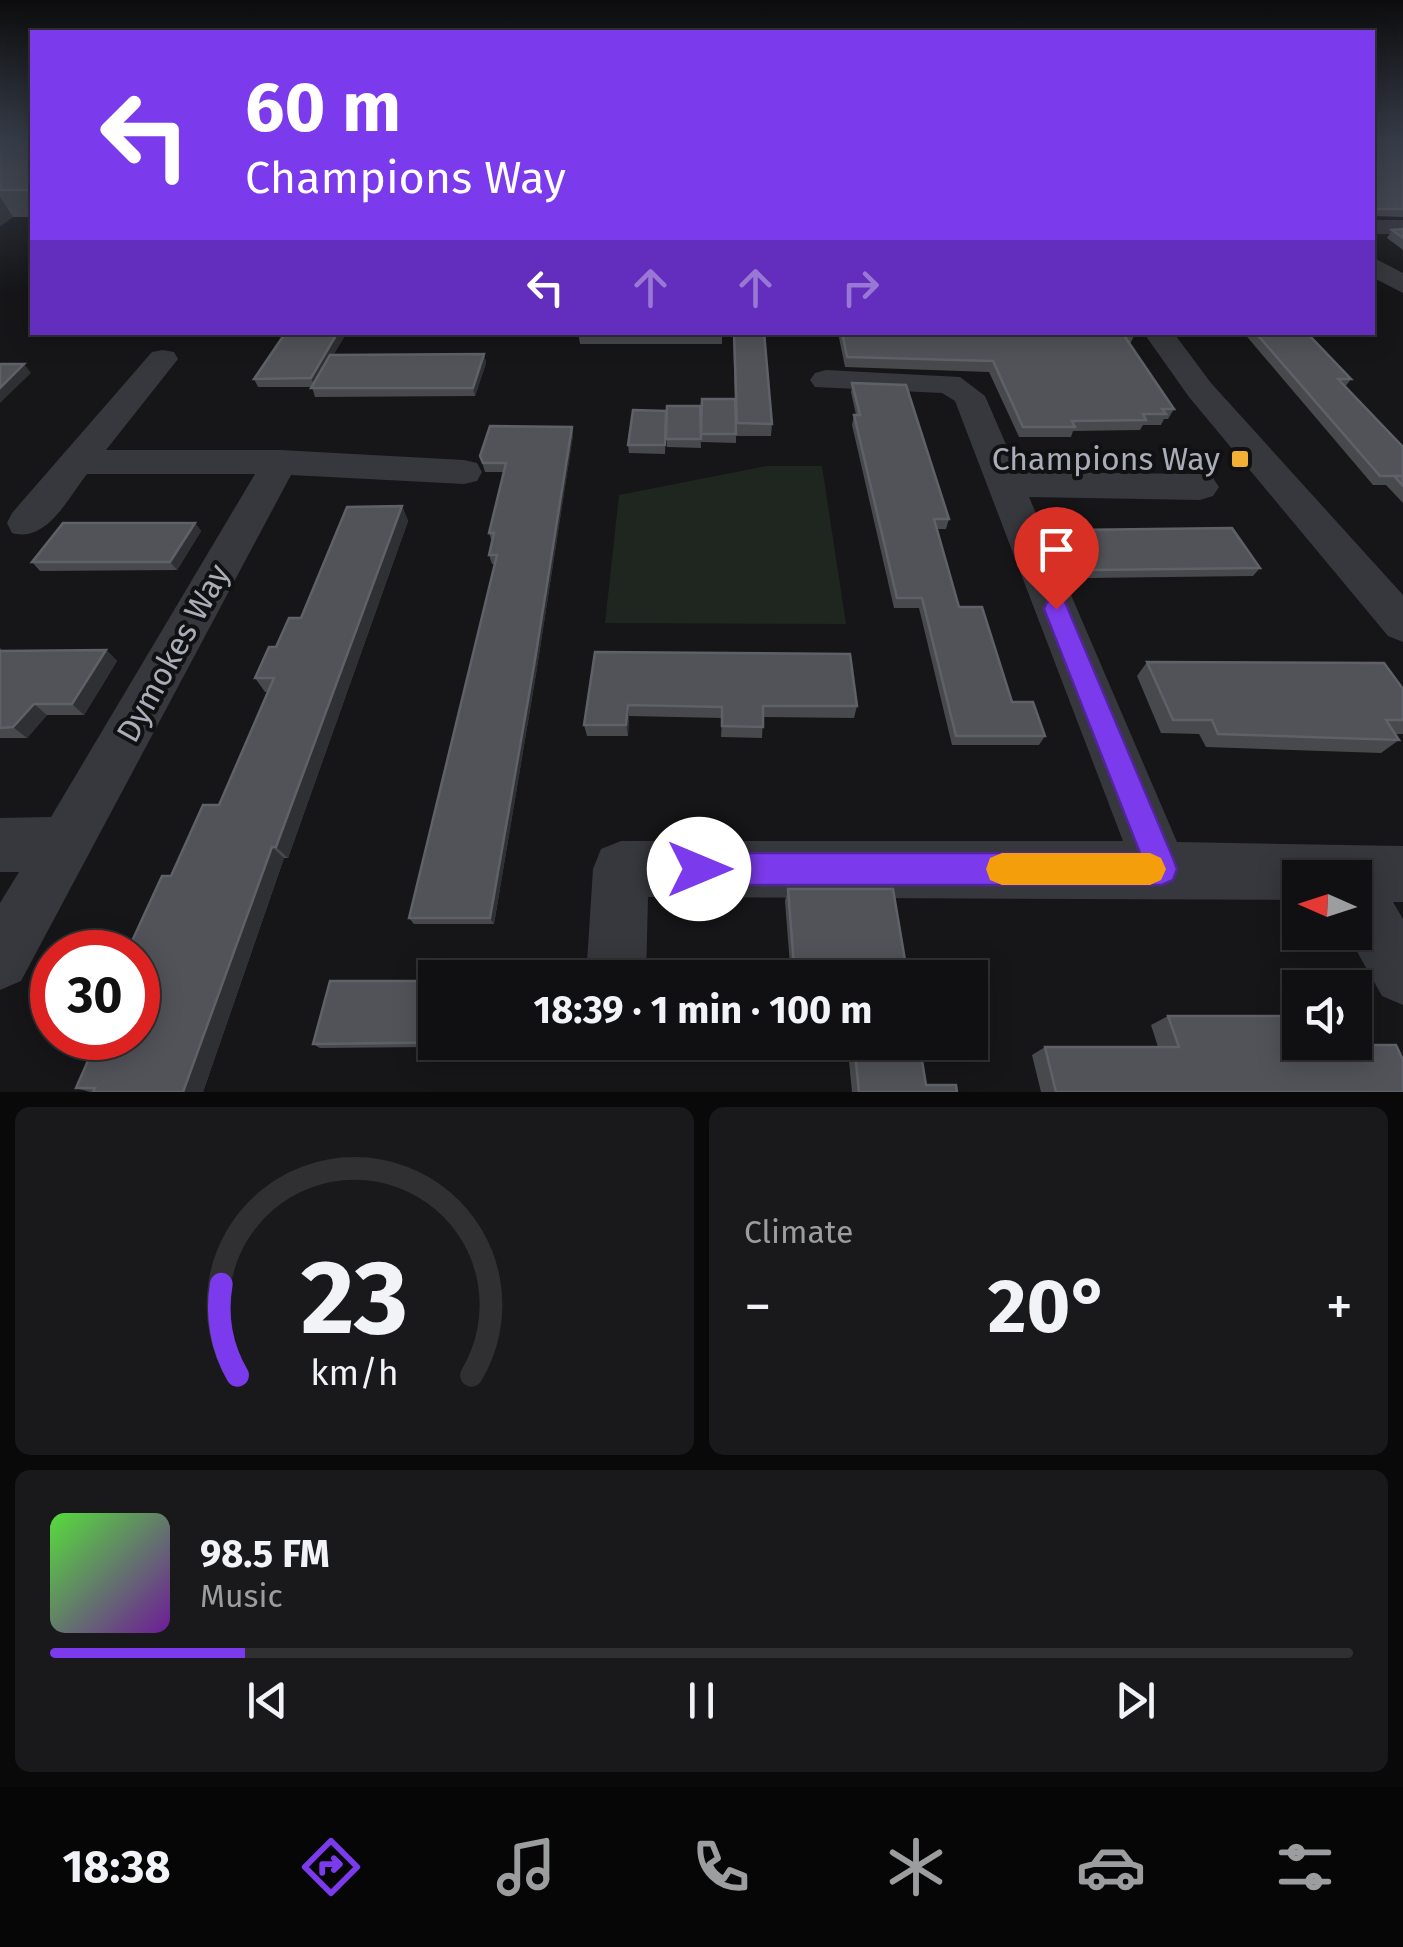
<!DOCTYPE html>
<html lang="en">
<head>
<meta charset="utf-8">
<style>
  :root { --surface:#101012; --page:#19191b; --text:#f1f3f6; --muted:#9c9d9f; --line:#303032; --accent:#7c3aed }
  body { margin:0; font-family:"Fira Sans",sans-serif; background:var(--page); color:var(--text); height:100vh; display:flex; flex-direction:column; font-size:38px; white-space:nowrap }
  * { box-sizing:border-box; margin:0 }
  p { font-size:32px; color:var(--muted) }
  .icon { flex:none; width:55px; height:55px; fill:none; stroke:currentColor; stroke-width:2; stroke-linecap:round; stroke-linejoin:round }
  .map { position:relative; height:1092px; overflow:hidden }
  .details { display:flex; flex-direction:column; gap:15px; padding:15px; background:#09090a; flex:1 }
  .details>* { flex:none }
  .guide { position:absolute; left:30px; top:30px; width:1345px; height:305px; border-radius:0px; box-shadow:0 5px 25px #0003,0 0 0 2px var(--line); background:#7c3aed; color:#fff; overflow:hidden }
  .needle { width:65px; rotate:273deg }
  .tools { position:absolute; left:1282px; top:860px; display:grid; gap:20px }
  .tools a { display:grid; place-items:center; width:90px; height:90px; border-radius:0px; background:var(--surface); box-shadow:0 5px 25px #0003,0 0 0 2px var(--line); font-size:50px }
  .speed { position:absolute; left:30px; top:930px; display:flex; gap:20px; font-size:50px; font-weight:700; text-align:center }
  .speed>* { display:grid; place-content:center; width:130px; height:130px; border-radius:50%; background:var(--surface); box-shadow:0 5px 25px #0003,0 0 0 2px var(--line); line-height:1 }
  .speed .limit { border:15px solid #d22; background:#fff; color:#111 }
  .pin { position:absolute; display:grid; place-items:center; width:85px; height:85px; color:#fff; margin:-102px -42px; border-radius:50% 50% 50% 0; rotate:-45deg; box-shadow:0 0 10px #0007 }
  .pin .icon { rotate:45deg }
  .me { position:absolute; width:110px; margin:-55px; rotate:90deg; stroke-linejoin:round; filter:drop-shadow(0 0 8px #0008) }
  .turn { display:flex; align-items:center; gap:35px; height:210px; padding:0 50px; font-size:45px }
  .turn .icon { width:130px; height:130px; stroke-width:2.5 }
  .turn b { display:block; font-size:70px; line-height:85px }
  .lanes { display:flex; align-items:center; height:95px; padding:0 50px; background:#0003; justify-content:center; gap:50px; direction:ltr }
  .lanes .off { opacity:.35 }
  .big { font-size:75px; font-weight:700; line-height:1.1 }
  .details .widget { flex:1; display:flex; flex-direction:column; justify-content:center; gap:15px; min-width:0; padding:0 35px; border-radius:15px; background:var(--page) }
  .details .dial { align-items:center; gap:0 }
  .dial svg { height:260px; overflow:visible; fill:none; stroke:var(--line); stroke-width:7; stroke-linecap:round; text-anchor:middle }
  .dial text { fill:var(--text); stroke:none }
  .song { display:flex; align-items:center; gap:30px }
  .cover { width:120px; height:120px; border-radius:15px; background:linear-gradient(135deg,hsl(110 70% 55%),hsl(280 70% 35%)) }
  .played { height:10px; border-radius:5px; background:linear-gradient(90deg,var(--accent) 15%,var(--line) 15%) }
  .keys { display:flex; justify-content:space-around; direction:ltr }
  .heat { display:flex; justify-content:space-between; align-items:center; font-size:55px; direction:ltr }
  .details .tiles { flex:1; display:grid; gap:15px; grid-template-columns:1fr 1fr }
  .widget:last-child { grid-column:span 2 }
  .trip { position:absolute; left:418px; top:960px; width:570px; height:100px; border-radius:0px; background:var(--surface); box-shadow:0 5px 25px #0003,0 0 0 2px var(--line); font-weight:700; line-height:100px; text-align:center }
  .dock { display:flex; height:160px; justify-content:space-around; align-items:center; background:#060607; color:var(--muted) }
  .dock .icon { width:70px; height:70px }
  .dock .current { color:var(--accent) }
  .dock b { font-size:45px; color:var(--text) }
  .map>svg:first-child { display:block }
  .green { fill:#1e261f }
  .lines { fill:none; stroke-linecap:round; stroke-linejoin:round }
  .minor { fill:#37383d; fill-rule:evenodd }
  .wall { fill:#47494d }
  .shaded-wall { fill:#2f3033 }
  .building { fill:#525359; stroke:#5f6168; stroke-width:2.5 }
  .route { fill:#7c3aed; stroke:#51269a; stroke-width:2.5 }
  .slow { fill:#f59e0b }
  .poi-dot { fill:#f2b134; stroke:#111113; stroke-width:4 }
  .labels { text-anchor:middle; stroke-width:8; stroke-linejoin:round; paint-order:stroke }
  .poi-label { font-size:32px; fill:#a8adb8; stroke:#111113; text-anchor:end }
  .street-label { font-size:32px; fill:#a8adb8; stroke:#111113 }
</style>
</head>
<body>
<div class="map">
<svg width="1403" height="1092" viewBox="0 0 1403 1092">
  <rect width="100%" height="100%" fill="#161618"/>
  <polygon class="green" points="767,466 822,466 846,624 605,623 619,495"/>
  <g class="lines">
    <g class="minor">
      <rect x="1372" y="220" width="31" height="14"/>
      <polygon points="1372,257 1403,273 1403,293 1372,277"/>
      <polygon points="1143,332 1173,332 1211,383 1403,595 1403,642 1388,636 1189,397"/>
      <path d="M163 350 174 352 178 359 106 450H280L464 460 477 463 482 472 477 481 464 484 291 475 21 981 0 990V903L19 872H0V818L51 817 255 474H87C68 498 47 543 12 533L7 523 12 513 152 352Z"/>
      <polygon points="826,370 960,377 985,396 1018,472 1200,474 1213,478 1219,487 1213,496 1200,500 1029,497 1177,842 1403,846 1403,902 1393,902 1403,919 1403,1005 1382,996 1346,932 1355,932 1355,878 1300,878 1300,900 648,897 646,978 586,978 593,869 601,849 621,841 1123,841 955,401 942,393 815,387 810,380 815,373"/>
    </g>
  </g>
  <g class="wall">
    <polygon points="0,139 32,139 32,217 13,217 0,226"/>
    <polygon points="1372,139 1403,139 1403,217 1373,216 1372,218"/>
    <polygon points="1403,229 1403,250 1387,238 1392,230"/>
    <polygon points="286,332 347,332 333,355 484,354 486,363 475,396 315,397 312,387 258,387 254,379"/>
    <polygon points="578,332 722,332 722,344 580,344"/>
    <polygon points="733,332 764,332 772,424 771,436 736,436 736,443 701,442 702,399 735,407"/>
    <polygon points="795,332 1134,332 1135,334 1130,344 1174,409 1168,419 1164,419 1161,425 1143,425 1140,430 1073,431 1071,437 1019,437 989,372 845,367 838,333"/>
    <polygon points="1243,332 1306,332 1351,379 1345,387 1403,447 1403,503 1386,485 1373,485"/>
    <polygon points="852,383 949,519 946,529 937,529 959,607 1012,702 1045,736 1039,745 952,745 919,608 894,608 852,425 854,415 856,415 851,392"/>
    <polygon points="667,406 700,406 701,448 667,447"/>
    <polygon points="666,419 665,454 629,453 628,445"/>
    <polygon points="572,427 573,435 536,674 494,924 414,924 409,918 495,564 492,564 489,555 492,542 489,533 504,472 485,472 480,456"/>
    <polygon points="402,506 408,521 288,858 284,858 203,1092 90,1092 76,1088 171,876 219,805 268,692 265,692 255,678 276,647 301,618"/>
    <polygon points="195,523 201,531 177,570 40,571 32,562"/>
    <polygon points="1073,530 1260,568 1253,576 1087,578 1069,538"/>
    <polygon points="0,648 2,651 106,650 117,661 84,715 47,715 27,738 0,738"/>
    <polygon points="595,652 857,706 854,718 763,717 762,738 721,737 722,718 629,716 628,736 587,736 584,725"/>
    <polygon points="1147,662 1403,689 1403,734 1395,734 1399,740 1381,753 1206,747 1199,734 1161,733 1137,676"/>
    <polygon points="788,889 908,978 791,978 785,901"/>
    <polygon points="1168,1016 1344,1045 1403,1092 1041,1092 1032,1055 1045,1047 1158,1047 1151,1025"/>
    <polygon points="435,1042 543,1042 542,1046 320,1048 313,1044"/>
    <polygon points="821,1042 919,1042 926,1085 957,1092 852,1092 848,1051 822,1051"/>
  </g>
  <g class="shaded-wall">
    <polygon points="0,197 13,217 0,226"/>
    <polygon points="338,332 347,332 315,387 311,378"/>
    <polygon points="484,354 486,363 475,396 473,388"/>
    <polygon points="24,364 31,373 0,403 0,388"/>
    <polygon points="572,427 573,435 536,674 494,924 490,918"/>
    <polygon points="402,506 408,521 288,858 276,847"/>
    <polygon points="195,523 201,531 177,570 170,562"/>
    <polygon points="106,650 117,661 84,715 72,704"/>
    <polygon points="34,704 47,715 27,738 13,727"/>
    <polygon points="628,705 629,716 628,736 626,725"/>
    <polygon points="272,847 284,858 203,1092 183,1092"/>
  </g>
  <g class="building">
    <rect x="0" y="139" width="32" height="51"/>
    <polygon points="1372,139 1403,139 1403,209 1377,209 1373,217"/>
    <polygon points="1403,229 1403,238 1392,230"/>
    <polygon points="286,332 338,332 311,378 254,379"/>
    <polygon points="734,332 764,332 772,424 737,423"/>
    <polygon points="842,332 1134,332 1135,334 1123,334 1174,409 1162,409 1166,414 1143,414 1146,420 1072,421 1075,427 1023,427 993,361 847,357"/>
    <polygon points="1255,332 1306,332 1351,379 1338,379 1403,447 1403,476 1380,476"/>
    <polygon points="484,354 473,388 311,388 330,355"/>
    <polygon points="0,364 24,364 0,388"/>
    <polygon points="852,383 906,385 949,519 934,519 959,607 982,607 1012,702 1033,702 1045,736 956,736 922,598 897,598 854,415 860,415"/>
    <polygon points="702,399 735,399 736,434 701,434"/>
    <polygon points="667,406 700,406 701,439 666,439"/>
    <polygon points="633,410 666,411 665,445 628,445"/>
    <polygon points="490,426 572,427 534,666 490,918 409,918 497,555 489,555 494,533 489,533 506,463 483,463 480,456"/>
    <polygon points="1394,476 1403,476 1403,486"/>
    <polygon points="402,506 276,847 272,847 183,1092 93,1092 95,1088 76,1088 98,1038 138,1038 138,952 127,952 162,876 171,876 203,805 219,805 274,678 255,678 269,647 276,647 289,618 301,618 347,507"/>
    <polygon points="63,523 195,523 170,562 32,562"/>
    <polygon points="1232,528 1260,568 1092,570 1073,530"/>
    <polygon points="106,650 72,704 34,704 13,727 0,728 0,651"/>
    <polygon points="595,652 850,654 857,706 763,706 763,727 722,726 722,707 628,705 626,725 584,725"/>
    <polygon points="1147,662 1384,663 1403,689 1403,720 1386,720 1399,740 1218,734 1212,720 1173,720"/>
    <polygon points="788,889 893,889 908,978 795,978"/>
    <polygon points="330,981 435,981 435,1042 475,1042 313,1044"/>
    <polygon points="1168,1016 1300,1016 1300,1042 1343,1042 1344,1045 1396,1045 1403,1060 1403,1092 1056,1092 1045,1047 1179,1047"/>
    <polygon points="827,1042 919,1042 926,1085 956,1085 957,1092 859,1092 854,1043"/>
  </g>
  <linearGradient id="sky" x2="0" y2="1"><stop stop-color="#0c0c0d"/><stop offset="0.48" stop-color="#363c48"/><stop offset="1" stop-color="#363c48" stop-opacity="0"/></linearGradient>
  <rect width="1403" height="292" fill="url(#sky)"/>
  <polygon class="route" points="1056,599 1065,602 1068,609 1173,858 1177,869 1173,880 1162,885 699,885 688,880 683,869 688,858 699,853 1140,853 1044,609 1047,602"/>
  <polygon class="slow" points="1002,853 1150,853 1161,858 1166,869 1161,880 1150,885 1002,885 990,880 986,869 990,858"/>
  <rect class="poi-dot" x="1230" y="449" width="20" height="20" rx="5"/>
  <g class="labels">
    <g class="poi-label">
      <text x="1220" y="470">Champions Way</text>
    </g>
    <g class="street-label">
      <text transform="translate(173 653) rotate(-61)" y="11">Dymokes Way</text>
    </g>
  </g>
</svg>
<div class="tools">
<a><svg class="needle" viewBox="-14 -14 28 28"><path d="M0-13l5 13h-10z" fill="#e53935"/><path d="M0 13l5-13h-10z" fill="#9c9d9f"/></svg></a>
<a><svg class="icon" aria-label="sound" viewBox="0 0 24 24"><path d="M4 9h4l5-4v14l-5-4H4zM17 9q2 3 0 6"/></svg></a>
</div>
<div class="speed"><div class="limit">30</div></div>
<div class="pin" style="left:1056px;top:609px;background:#d93025"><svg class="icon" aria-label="arrive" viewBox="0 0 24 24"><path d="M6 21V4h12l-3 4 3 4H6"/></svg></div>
<svg class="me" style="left:699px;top:869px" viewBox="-20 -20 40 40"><circle r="19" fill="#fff"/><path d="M0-13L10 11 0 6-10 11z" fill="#7c3aed"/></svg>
<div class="trip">18:39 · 1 min · 100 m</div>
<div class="guide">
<div class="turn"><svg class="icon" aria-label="left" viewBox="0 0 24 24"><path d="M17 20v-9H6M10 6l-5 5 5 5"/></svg><div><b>60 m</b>Champions Way</div></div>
<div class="lanes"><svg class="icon" aria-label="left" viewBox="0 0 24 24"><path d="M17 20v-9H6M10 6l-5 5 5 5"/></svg><svg class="icon off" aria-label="ahead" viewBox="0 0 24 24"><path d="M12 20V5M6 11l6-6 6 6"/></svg><svg class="icon off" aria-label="ahead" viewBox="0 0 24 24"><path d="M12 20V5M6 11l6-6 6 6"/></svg><svg class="icon off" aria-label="right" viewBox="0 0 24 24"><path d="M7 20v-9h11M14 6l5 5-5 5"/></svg></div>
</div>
</div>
<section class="details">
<div class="tiles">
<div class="widget dial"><svg viewBox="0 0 100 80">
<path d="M14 69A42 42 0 1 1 86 69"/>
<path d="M14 69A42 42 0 0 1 9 41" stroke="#7c3aed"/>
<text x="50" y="56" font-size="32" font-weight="700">23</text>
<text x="50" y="72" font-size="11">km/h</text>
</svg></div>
<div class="widget"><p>Climate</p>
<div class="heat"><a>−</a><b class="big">20°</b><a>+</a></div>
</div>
<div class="widget">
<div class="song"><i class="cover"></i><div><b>98.5 FM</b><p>Music</p></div></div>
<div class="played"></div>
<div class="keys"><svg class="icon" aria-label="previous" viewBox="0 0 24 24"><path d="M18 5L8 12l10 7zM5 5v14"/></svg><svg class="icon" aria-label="pause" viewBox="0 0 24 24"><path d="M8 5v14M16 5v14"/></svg><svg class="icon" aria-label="next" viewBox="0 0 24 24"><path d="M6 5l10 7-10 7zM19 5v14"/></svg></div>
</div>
</div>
</section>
<nav class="dock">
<b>18:38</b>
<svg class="icon current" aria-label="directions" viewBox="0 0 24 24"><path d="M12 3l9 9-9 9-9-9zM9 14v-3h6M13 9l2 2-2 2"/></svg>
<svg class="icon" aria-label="music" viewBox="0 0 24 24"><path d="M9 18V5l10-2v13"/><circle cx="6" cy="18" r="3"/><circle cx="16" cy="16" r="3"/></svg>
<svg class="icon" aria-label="phone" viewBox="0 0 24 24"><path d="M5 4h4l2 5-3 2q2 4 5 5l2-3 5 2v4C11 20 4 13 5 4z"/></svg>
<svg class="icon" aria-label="climate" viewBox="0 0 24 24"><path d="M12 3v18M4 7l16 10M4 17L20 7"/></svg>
<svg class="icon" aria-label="car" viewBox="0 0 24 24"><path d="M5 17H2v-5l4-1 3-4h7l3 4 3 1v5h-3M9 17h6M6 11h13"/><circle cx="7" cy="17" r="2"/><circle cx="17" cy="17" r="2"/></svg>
<svg class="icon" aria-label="filters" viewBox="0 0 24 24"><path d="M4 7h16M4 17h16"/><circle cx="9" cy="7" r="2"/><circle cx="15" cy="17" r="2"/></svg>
</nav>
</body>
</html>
